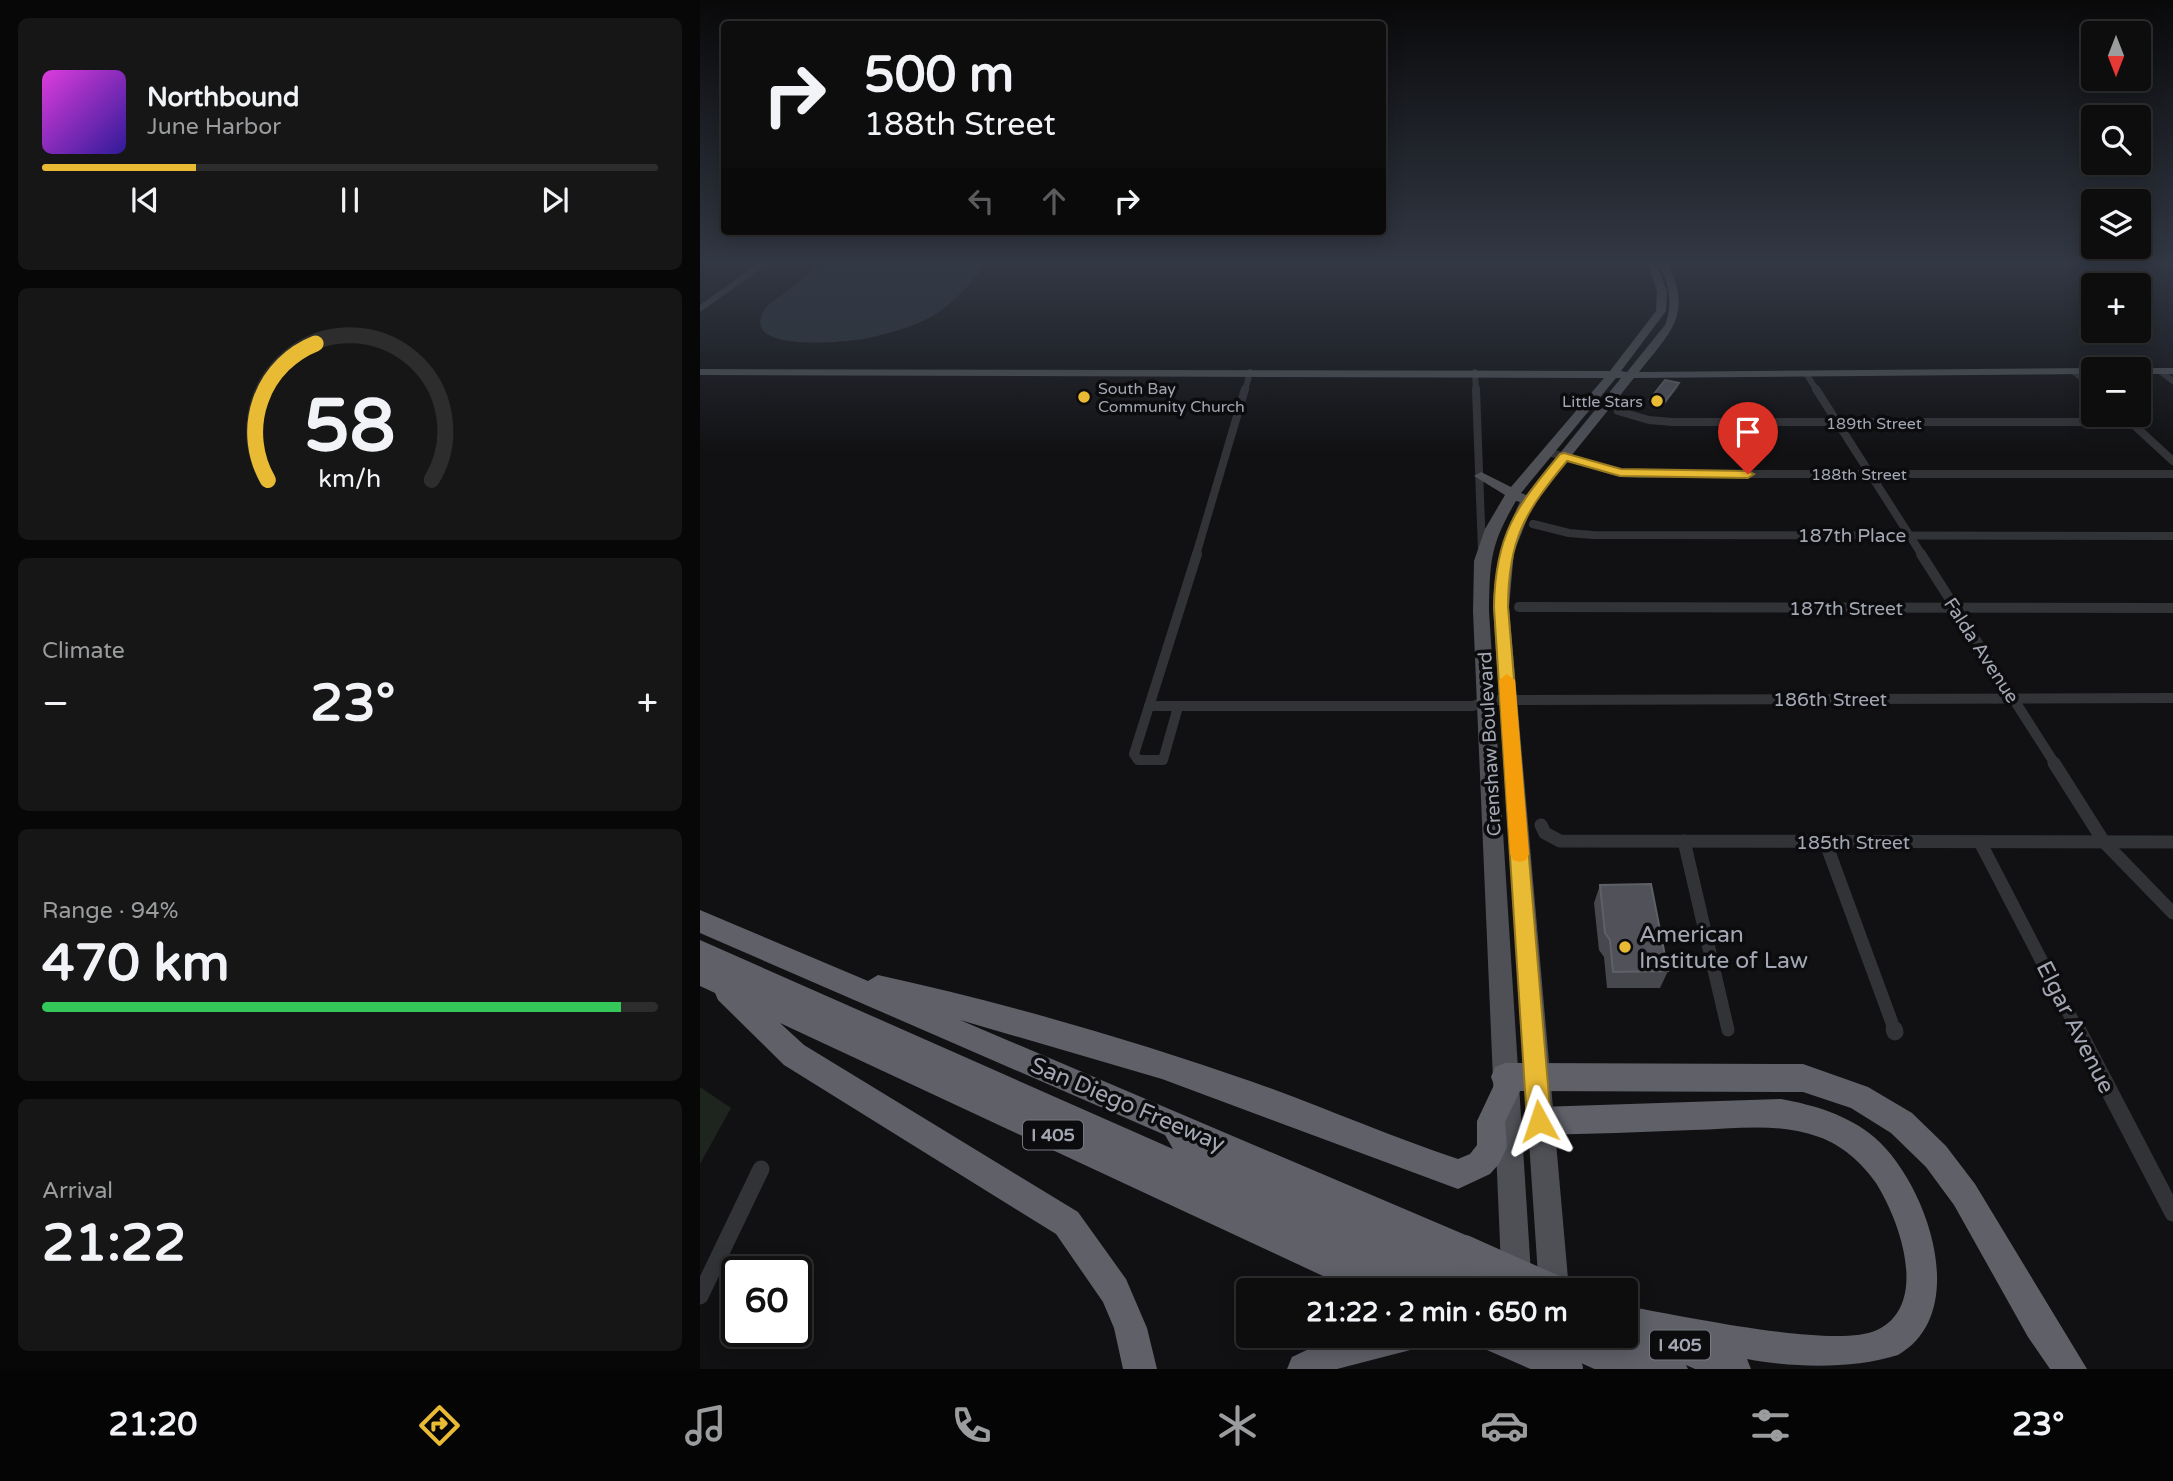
<!DOCTYPE html>
<html lang="en">
<head>
<meta charset="utf-8">
<style>
  :root { --surface:#0d0d0e; --page:#161617; --text:#f1f3f6; --muted:#9a9c9e; --line:#2d2d2e; --accent:#e9ba33 }
  body { margin:0; font-family:"Varela Round",sans-serif; background:var(--page); color:var(--text); height:100vh; display:flex; flex-direction:column; font-size:26px; white-space:nowrap }
  * { box-sizing:border-box; margin:0 }
  p { font-size:23px; color:var(--muted) }
  .icon { flex:none; width:38px; height:38px; fill:none; stroke:currentColor; stroke-width:2; stroke-linecap:round; stroke-linejoin:round }
  .map { position:relative; flex:1; overflow:hidden }
  .drawer { display:flex; flex-direction:column; gap:18px; padding:18px; background:#070708; width:700px }
  .drawer>* { flex:none }
  .top-card { position:absolute; left:21px; top:21px; width:665px; height:214px; border-radius:7px; box-shadow:0 4px 18px #0003,0 0 0 2px var(--line); background:#0d0d0e; color:var(--text); overflow:hidden }
  .needle { width:46px; rotate:180deg }
  .controls { position:absolute; left:1381px; top:21px; display:grid; gap:14px }
  .controls a { display:grid; place-items:center; width:70px; height:70px; border-radius:7px; background:var(--surface); box-shadow:0 4px 18px #0003,0 0 0 2px var(--line); font-size:35px }
  .speed { position:absolute; left:21px; top:1256px; display:flex; gap:14px; font-size:35px; font-weight:700; text-align:center }
  .speed>* { display:grid; place-content:center; width:91px; height:91px; border-radius:50%; background:var(--surface); box-shadow:0 4px 18px #0003,0 0 0 2px var(--line); line-height:1 }
  .speed .limit { border:4px solid #111; border-radius:10px; background:#fff; color:#111 }
  .pin { position:absolute; display:grid; place-items:center; width:60px; height:60px; color:#fff; margin:-72px -30px; border-radius:50% 50% 50% 0; rotate:-45deg; box-shadow:0 0 7px #0007 }
  .pin .icon { rotate:45deg }
  .me { position:absolute; width:77px; margin:-38px; rotate:355deg; stroke-linejoin:round; filter:drop-shadow(0 0 5px #0008) }
  .turn { display:flex; align-items:center; gap:24px; height:147px; padding:0 28px; font-size:32px }
  .turn .icon { width:91px; height:91px; stroke-width:2.5 }
  .turn b { display:block; font-size:49px; line-height:60px }
  .lanes { display:flex; align-items:center; height:66px; padding:0 28px; background:#0003; justify-content:center; gap:35px; direction:ltr }
  .lanes .off { opacity:.35 }
  .big { font-size:52px; font-weight:800; line-height:1.1 }
  .drawer .tile { flex:1; display:flex; flex-direction:column; justify-content:center; gap:10px; min-width:0; padding:0 24px; border-radius:10px; background:var(--page) }
  .drawer .dial { align-items:center; gap:0 }
  .dial svg { height:182px; overflow:visible; fill:none; stroke:var(--line); stroke-width:7; stroke-linecap:round; text-anchor:middle }
  .dial text { fill:var(--text); stroke:none }
  .song { display:flex; align-items:center; gap:21px }
  .cover { width:84px; height:84px; border-radius:10px; background:linear-gradient(135deg,hsl(300 70% 55%),hsl(250 70% 35%)) }
  .played { height:7px; border-radius:4px; background:linear-gradient(90deg,var(--accent) 25%,var(--line) 25%) }
  .keys { display:flex; justify-content:space-around; direction:ltr }
  .heat { display:flex; justify-content:space-between; align-items:center; font-size:38px; direction:ltr }
  .charge { height:10px; border-radius:5px; background:linear-gradient(90deg,#34c759 94%,var(--line) 0) }
  .trip { position:absolute; left:536px; top:1278px; width:402px; height:70px; border-radius:7px; background:var(--surface); box-shadow:0 4px 18px #0003,0 0 0 2px var(--line); font-weight:800; line-height:70px; text-align:center }
  .dock { display:flex; height:112px; justify-content:space-around; align-items:center; background:#050506; color:var(--muted) }
  .dock .icon { width:49px; height:49px }
  .dock .current { color:var(--accent) }
  .dock b { font-size:32px; color:var(--text) }
  main { display:flex; flex:1; min-height:0 }
  .map>svg:first-child { display:block }
  .green { fill:#1e251f }
  .water { fill:#2b333a }
  .lines { fill:none; stroke-linecap:round; stroke-linejoin:round }
  .street-far4 { stroke:#323337; stroke-width:6 }
  .street-far3 { stroke:#323337; stroke-width:8 }
  .street-far2 { stroke:#323337; stroke-width:10 }
  .street-far1 { stroke:#323337; stroke-width:13 }
  .street { stroke:#323337; stroke-width:17 }
  .secondary { fill:#404247; fill-rule:evenodd }
  .primary { fill:#4e5056; fill-rule:evenodd }
  .highway { fill:#5f6068; fill-rule:evenodd }
  .highway-bridge { stroke:#5f6068; stroke-width:30 }
  .wall { fill:#47484e }
  .shaded-wall { fill:#2d2e32 }
  .building { fill:#515259; stroke:#5e6067; stroke-width:2 }
  .route { fill:#e9ba33; stroke:#977921; stroke-width:2 }
  .slow { fill:#f59e0b }
  .poi-dot { fill:#e9ba33; stroke:#0c0c0e; stroke-width:2.5 }
  .labels { text-anchor:middle; stroke-width:7; stroke-linejoin:round; paint-order:stroke }
  .far-poi-label { font-size:16px; fill:#a3a7b3; stroke:#0c0c0e; text-anchor:start }
  .far-street-label { font-size:16px; fill:#a3a7b3; stroke:#0c0c0e }
  .shield { fill:#0c0c0e; stroke:#767882; stroke-width:2 }
  .shield-label { font-size:18px; font-weight:bold; fill:#a3a7b3 }
  .street-label { font-size:19px; fill:#a3a7b3; stroke:#0c0c0e }
  .near-poi-label { font-size:23px; fill:#a3a7b3; stroke:#0c0c0e; text-anchor:start }
  .near-street-label { font-size:23px; fill:#a3a7b3; stroke:#0c0c0e }
</style>
</head>
<body>
<main>
<section class="drawer">
<div class="tile">
<div class="song"><i class="cover"></i><div><b>Northbound</b><p>June Harbor</p></div></div>
<div class="played"></div>
<div class="keys"><svg class="icon" aria-label="previous" viewBox="0 0 24 24"><path d="M18 5L8 12l10 7zM5 5v14"/></svg><svg class="icon" aria-label="pause" viewBox="0 0 24 24"><path d="M8 5v14M16 5v14"/></svg><svg class="icon" aria-label="next" viewBox="0 0 24 24"><path d="M6 5l10 7-10 7zM19 5v14"/></svg></div>
</div>
<div class="tile dial"><svg viewBox="0 0 100 80">
<path d="M14 69A42 42 0 1 1 86 69"/>
<path d="M14 69A42 42 0 0 1 35 9" stroke="#e9ba33"/>
<text x="50" y="56" font-size="32" font-weight="700">58</text>
<text x="50" y="72" font-size="11">km/h</text>
</svg></div>
<div class="tile"><p>Climate</p>
<div class="heat"><a>−</a><b class="big">23°</b><a>+</a></div>
</div>
<div class="tile"><p>Range · 94%</p><b class="big">470 km</b><div class="charge"></div></div>
<div class="tile"><p>Arrival</p><b class="big">21:22</b></div>
</section>
<div class="map">
<svg width="1473" height="1369" viewBox="0 0 1473 1369">
  <rect width="100%" height="100%" fill="#111113"/>
  <polygon class="green" points="0,1087 31,1108 0,1164"/>
  <path class="water" d="M125 261H290C272 281 254 304 231 317 212 327 190 333 169 338 148 342 33 355 66 307Z"/>
  <g class="lines">
    <g class="street-far4">
      <polyline points="1373,371 1393,388"/>
      <polyline points="1460,371 1473,381"/>
      <polyline points="775,372 776,391"/>
      <polyline points="1107,375 1117,391"/>
      <polyline points="545,391 550,372"/>
    </g>
    <g class="street-far3">
      <polyline points="776,389 782,551"/>
      <polyline points="1116,389 1222,555"/>
      <polyline points="918,411 949,420 972,422 1431,422"/>
      <polyline points="1423,415 1473,461"/>
      <polyline points="848,452 920,473 938,474 1473,474"/>
      <polyline points="833,524 869,533 893,535 1473,536"/>
      <polyline points="496,555 545,389"/>
    </g>
    <g class="street-far2">
      <polyline points="1221,554 1355,764"/>
      <polyline points="819,607 1473,608"/>
      <polyline points="449,706 773,706 787,700 1473,698"/>
      <polyline points="478,707 463,760 438,760 434,754 497,554"/>
    </g>
    <g class="street-far1">
      <polyline points="1354,763 1404,842 1473,913"/>
      <polyline points="841,825 845,833 860,841 1473,842"/>
      <polyline points="984,841 1028,1030"/>
      <polyline points="1125,841 1195,1031"/>
      <polyline points="1280,842 1378,1031"/>
    </g>
    <g class="street">
      <polyline points="1194,1029 1195,1032"/>
      <polyline points="1377,1029 1473,1213"/>
      <polyline points="0,1296 61,1169"/>
    </g>
    <polygon class="secondary" points="62,261 72,261 0,312 0,305"/>
    <g class="primary">
      <path d="M946 261H955L967 291 966 311 921 371 927 372 965 325C974 302 968 283 958 261H967C993 315 972 330 939 372L1393 368 1397 369H1393V374L934 378 834 502 814 552 809 607 869 1290H839L793 607C794 569 803 536 820 502L816 501C790 545 790 561 789 611L832 1290H802L773 611 774 561 785 529 805 495 774 476 781 472 811 487 904 378 0 375V369L910 371 956 311 957 291ZM916 378H921L826 495 821 493Z"/>
      <polygon points="1438,368 1473,368 1473,374 1438,374 1438,369 1434,369"/>
    </g>
    <g class="highway">
      <path d="M0 910 168 981 178 975C305 1003 430 1039 553 1082 621 1106 688 1136 758 1159L770 1154 777 1145V1121L794 1085 791 1077 795 1067 805 1063 1103 1064 1168 1087 1212 1113 1246 1146 1275 1184 1387 1369H1350L1328 1337 1254 1205 1226 1167 1191 1133 1151 1108 1103 1092 820 1091 805 1122 807 1147 799 1164 790 1174 758 1189 462 1079 260 1020 775 1239 780 1250 775 1261 769 1264 803 1279 808 1290H715L703 1284 705 1290H653L80 1023 104 1045 378 1212 426 1279 447 1328 457 1369H423L414 1328 403 1302 356 1234 84 1065 18 1000 15 993 0 986V940L473 1149 465 1135 0 933Z"/>
      <path d="M1081 1099C1114 1105 1148 1115 1174 1137 1226 1181 1273 1312 1198 1355 1154 1369 1094 1368 1047 1359L1051 1369H995L986 1365 988 1369H933L884 1347 879 1335H926V1308L930 1307C981 1315 1135 1350 1177 1330 1230 1305 1200 1221 1176 1183 1162 1163 1142 1145 1119 1137 1079 1122 1035 1129 993 1130 942 1132 890 1134 839 1135L829 1131 825 1121 829 1111 839 1107Z"/>
      <polygon points="638,1335 727,1335 722,1347 637,1369 587,1369 592,1357"/>
    </g>
    <g class="highway-bridge">
      <polyline points="764,1250 854,1290"/>
      <polyline points="790,1335 868,1369"/>
      <polyline points="855,1335 920,1364"/>
    </g>
  </g>
  <g class="wall">
    <polygon points="978,387 963,406 950,403 950,399"/>
    <polygon points="900,885 968,971 960,988 907,988 904,957 899,950 894,903"/>
  </g>
  <polygon class="shaded-wall" points="979,383 978,387 963,406 964,403"/>
  <g class="building">
    <polygon points="965,380 979,383 964,403 950,399"/>
    <polygon points="951,884 968,971 913,972 910,940 905,933 900,885"/>
  </g>
  <linearGradient id="sky" x2="0" y2="1"><stop stop-color="#09090a"/><stop offset="0.58" stop-color="#323844"/><stop offset="1" stop-color="#323844" stop-opacity="0"/></linearGradient>
  <rect width="1473" height="453" fill="url(#sky)"/>
  <path class="route" d="M864 453 921 469 1048 471 1054 474 1048 478 920 476 867 461C825 512 808 539 808 607L851 1121 848 1129 839 1133 831 1129 827 1121 794 607C795 535 816 507 860 454Z"/>
  <polygon class="slow" points="807,674 815,680 829,854 826,860 820,862 813,860 810,854 799,680"/>
  <g class="poi-dot">
    <circle cx="384" cy="397" r="7"/>
    <circle cx="957" cy="401" r="7"/>
    <circle cx="925" cy="947" r="7"/>
  </g>
  <g class="labels">
    <g class="far-poi-label">
      <text x="398" y="394">South Bay<tspan x="398" dy="18">Community Church</tspan></text>
      <text x="943" y="407" text-anchor="end">Little Stars</text>
    </g>
    <g class="far-street-label">
      <text x="1174" y="429">189th Street</text>
      <text x="1159" y="480">188th Street</text>
    </g>
    <g class="shield">
      <rect x="323" y="1120.5" width="60" height="29" rx="5"/>
      <rect x="950" y="1330.5" width="60" height="29" rx="5"/>
    </g>
    <g class="shield-label">
      <text x="353" y="1141">I 405</text>
      <text x="980" y="1351">I 405</text>
    </g>
    <g class="street-label">
      <text x="1152" y="542">187th Place</text>
      <text x="1146" y="615">187th Street</text>
      <text transform="translate(1282 650) rotate(57)" y="7">Falda Avenue</text>
      <text x="1130" y="706">186th Street</text>
      <text transform="translate(789 744) rotate(-93)" y="7">Crenshaw Boulevard</text>
      <text x="1153" y="849">185th Street</text>
    </g>
    <g class="near-poi-label">
      <text x="939" y="942">American<tspan x="939" dy="26">Institute of Law</tspan></text>
    </g>
    <g class="near-street-label">
      <text transform="translate(1376 1027) rotate(63)" y="8">Elgar Avenue</text>
      <text transform="translate(428 1104) rotate(23)" y="8">San Diego Freeway</text>
    </g>
  </g>
</svg>
<div class="controls">
<a><svg class="needle" viewBox="-14 -14 28 28"><path d="M0-13l5 13h-10z" fill="#e53935"/><path d="M0 13l5-13h-10z" fill="#9a9c9e"/></svg></a>
<a><svg class="icon" aria-label="search" viewBox="0 0 24 24"><circle cx="10" cy="10" r="6"/><path d="M15 15l6 6"/></svg></a>
<a><svg class="icon" aria-label="layers" viewBox="0 0 24 24"><path d="M12 4l9 5-9 5-9-5zM3 14l9 5 9-5"/></svg></a>
<a>+</a>
<a>−</a>
</div>
<div class="speed"><div class="limit">60</div></div>
<div class="pin" style="left:1048px;top:474px;background:#d93025"><svg class="icon" aria-label="arrive" viewBox="0 0 24 24"><path d="M6 21V4h12l-3 4 3 4H6"/></svg></div>
<svg class="me" style="left:839px;top:1121px" viewBox="-20 -20 40 40"><path d="M0-17L14 15 0 8-14 15z" fill="#e9ba33" stroke="#fff" stroke-width="4"/></svg>
<div class="trip">21:22 · 2 min · 650 m</div>
<div class="top-card">
<div class="turn"><svg class="icon" aria-label="right" viewBox="0 0 24 24"><path d="M7 20v-9h11M14 6l5 5-5 5"/></svg><div><b>500 m</b>188th Street</div></div>
<div class="lanes"><svg class="icon off" aria-label="left" viewBox="0 0 24 24"><path d="M17 20v-9H6M10 6l-5 5 5 5"/></svg><svg class="icon off" aria-label="ahead" viewBox="0 0 24 24"><path d="M12 20V5M6 11l6-6 6 6"/></svg><svg class="icon" aria-label="right" viewBox="0 0 24 24"><path d="M7 20v-9h11M14 6l5 5-5 5"/></svg></div>
</div>
</div>
</main>
<nav class="dock">
<b>21:20</b>
<svg class="icon current" aria-label="directions" viewBox="0 0 24 24"><path d="M12 3l9 9-9 9-9-9zM9 14v-3h6M13 9l2 2-2 2"/></svg>
<svg class="icon" aria-label="music" viewBox="0 0 24 24"><path d="M9 18V5l10-2v13"/><circle cx="6" cy="18" r="3"/><circle cx="16" cy="16" r="3"/></svg>
<svg class="icon" aria-label="phone" viewBox="0 0 24 24"><path d="M5 4h4l2 5-3 2q2 4 5 5l2-3 5 2v4C11 20 4 13 5 4z"/></svg>
<svg class="icon" aria-label="climate" viewBox="0 0 24 24"><path d="M12 3v18M4 7l16 10M4 17L20 7"/></svg>
<svg class="icon" aria-label="car" viewBox="0 0 24 24"><path d="M5 17H2v-5l4-1 3-4h7l3 4 3 1v5h-3M9 17h6M6 11h13"/><circle cx="7" cy="17" r="2"/><circle cx="17" cy="17" r="2"/></svg>
<svg class="icon" aria-label="filters" viewBox="0 0 24 24"><path d="M4 7h16M4 17h16"/><circle cx="9" cy="7" r="2"/><circle cx="15" cy="17" r="2"/></svg>
<b>23°</b>
</nav>
</body>
</html>
